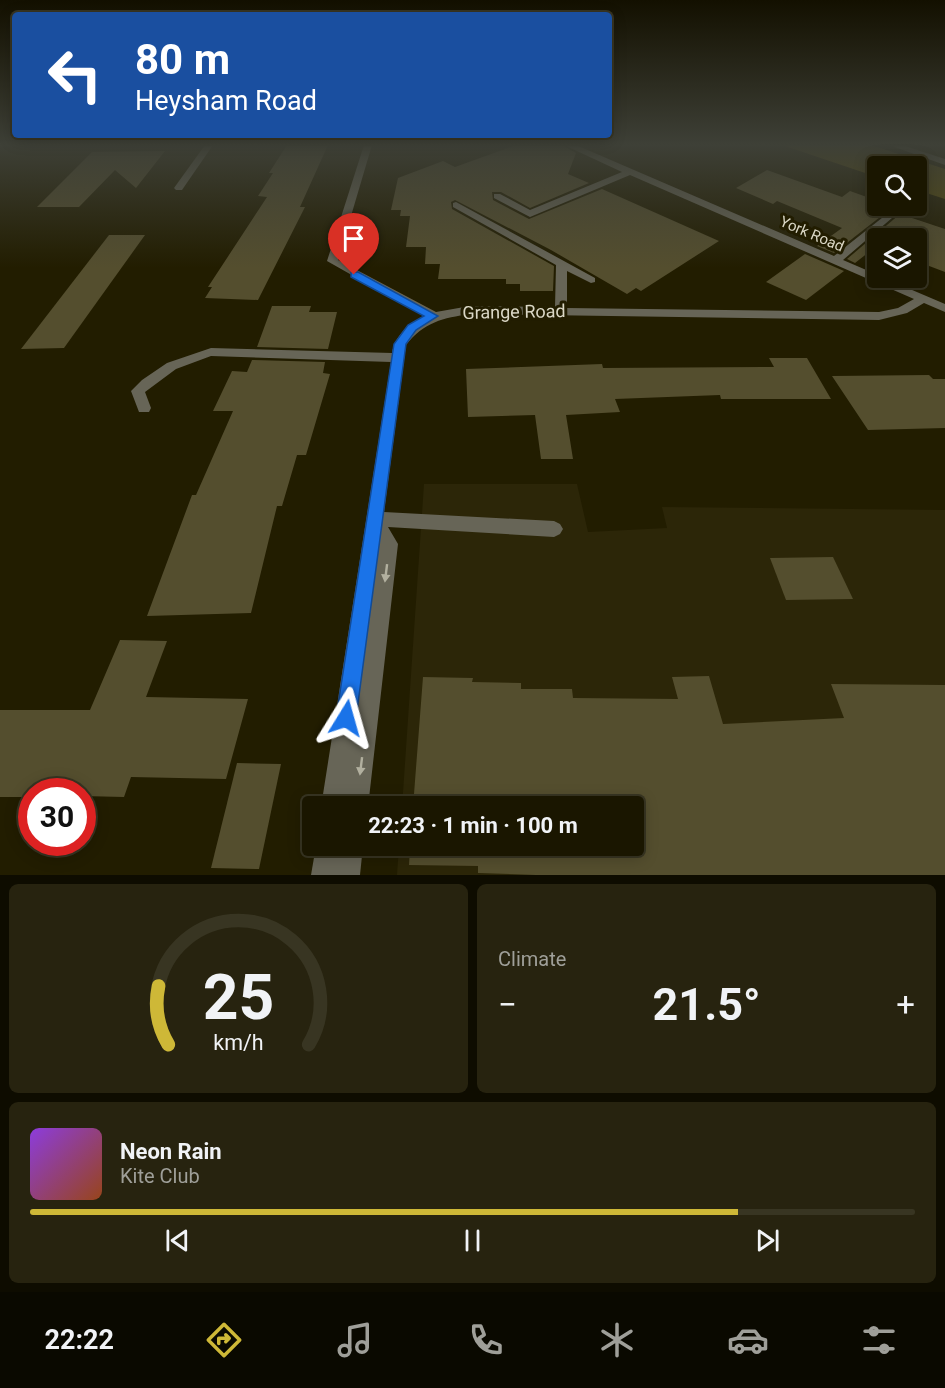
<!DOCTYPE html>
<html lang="en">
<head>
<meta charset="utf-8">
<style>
  :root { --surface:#1a1600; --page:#27230f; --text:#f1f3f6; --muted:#9f9f99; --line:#383522; --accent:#ceb837 }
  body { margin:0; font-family:Roboto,sans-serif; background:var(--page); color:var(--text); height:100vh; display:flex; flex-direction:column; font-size:22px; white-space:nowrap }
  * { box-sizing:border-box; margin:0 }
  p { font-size:20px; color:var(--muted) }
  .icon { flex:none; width:33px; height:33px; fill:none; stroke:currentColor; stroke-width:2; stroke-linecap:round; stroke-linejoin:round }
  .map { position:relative; height:875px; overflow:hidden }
  .side { display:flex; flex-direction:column; gap:9px; padding:9px; background:#0e0c00; flex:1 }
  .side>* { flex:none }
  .top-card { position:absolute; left:12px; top:12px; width:600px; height:126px; border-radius:6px; box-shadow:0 3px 15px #0003,0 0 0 2px var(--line); background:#1a4fa0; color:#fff; overflow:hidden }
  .fabs { position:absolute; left:867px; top:156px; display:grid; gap:12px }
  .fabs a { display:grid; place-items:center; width:60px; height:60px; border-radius:6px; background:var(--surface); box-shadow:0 3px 15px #0003,0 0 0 2px var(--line); font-size:30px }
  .speed { position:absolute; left:18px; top:778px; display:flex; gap:12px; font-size:30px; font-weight:700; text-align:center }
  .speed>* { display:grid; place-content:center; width:78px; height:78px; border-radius:50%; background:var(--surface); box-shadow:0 3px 15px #0003,0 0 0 2px var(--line); line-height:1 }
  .speed .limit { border:9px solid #d22; background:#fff; color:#111 }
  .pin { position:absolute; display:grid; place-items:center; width:51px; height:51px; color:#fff; margin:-62px -26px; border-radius:50% 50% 50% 0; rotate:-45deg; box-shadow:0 0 6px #0007 }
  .pin .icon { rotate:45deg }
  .me { position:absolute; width:66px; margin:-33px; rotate:8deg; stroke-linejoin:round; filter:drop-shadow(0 0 4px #0008) }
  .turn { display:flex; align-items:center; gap:21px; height:126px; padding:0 24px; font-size:27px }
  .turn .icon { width:78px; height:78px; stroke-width:2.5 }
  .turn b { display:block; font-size:42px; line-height:51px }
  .big { font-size:45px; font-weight:700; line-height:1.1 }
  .side .card { flex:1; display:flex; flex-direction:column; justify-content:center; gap:9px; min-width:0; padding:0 21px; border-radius:9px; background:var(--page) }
  .side .dial { align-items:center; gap:0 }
  .dial svg { height:156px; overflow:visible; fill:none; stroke:var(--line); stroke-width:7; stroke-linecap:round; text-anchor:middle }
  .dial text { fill:var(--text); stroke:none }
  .song { display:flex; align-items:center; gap:18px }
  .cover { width:72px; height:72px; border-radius:9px; background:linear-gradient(135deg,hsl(270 70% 55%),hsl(20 70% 35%)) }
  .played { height:6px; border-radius:3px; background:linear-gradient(90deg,var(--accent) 80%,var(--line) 80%) }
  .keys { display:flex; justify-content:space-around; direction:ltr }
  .heat { display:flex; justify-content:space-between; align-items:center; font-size:33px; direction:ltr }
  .side .tiles { flex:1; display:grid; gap:9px; grid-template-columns:1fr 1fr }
  .card:last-child { grid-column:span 2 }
  .trip { position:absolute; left:302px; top:796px; width:342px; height:60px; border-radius:6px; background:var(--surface); box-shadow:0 3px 15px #0003,0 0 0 2px var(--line); font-weight:700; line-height:60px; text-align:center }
  .dock { display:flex; height:96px; justify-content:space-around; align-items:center; background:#0a0900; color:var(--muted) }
  .dock .icon { width:42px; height:42px }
  .dock .on { color:var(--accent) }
  .dock b { font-size:27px; color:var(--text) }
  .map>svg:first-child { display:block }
  .built { fill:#2c2608 }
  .forest { fill:#584d0c }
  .building { fill:#544e2e }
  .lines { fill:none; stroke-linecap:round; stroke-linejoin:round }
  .minor { fill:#676557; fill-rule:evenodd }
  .oneway { fill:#b2b09f }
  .route { fill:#1a73e8; stroke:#114b97; stroke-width:1.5 }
  .labels { text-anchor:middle; stroke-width:6; stroke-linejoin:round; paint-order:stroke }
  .far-street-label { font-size:15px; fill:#dbd8c6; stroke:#221d00 }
  .street-label { font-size:18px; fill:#dbd8c6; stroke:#221d00 }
</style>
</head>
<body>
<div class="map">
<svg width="945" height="875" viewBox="0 0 945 875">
  <rect width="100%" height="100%" fill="#221d00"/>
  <polygon class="built" points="424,484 577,484 588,532 667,528 662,507 945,510 945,875 397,875 399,846 633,846 633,807 402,807"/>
  <polygon class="forest" points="782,145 871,145 945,169 945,199 917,190 916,166 878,166 877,177"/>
  <g class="building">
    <polygon points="287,145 328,145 300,207 305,207 258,300 205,298 212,287 208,287 267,197 258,196 273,173 269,173"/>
    <polygon points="516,145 562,145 576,153 568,174 589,183 530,208 501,192 492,192 493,200 529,219 602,189 719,241 641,291 636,288 627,294 551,250 455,200 451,202 452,209 554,266 553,291 520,291 520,284 506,284 506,279 438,279 440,264 425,264 426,247 406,247 410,216 400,216 401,210 391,210 398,178 443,161 455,167"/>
    <polygon points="165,151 136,188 115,170 79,207 37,207 92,152"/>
    <polygon points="767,170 842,197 850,191 878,201 878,206 886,206 884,208 889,210 834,253 817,246 842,228 777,201 773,204 736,188"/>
    <polygon points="900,214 945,229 945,272 916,261 916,238 878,238 878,245 855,263 847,259"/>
    <polygon points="109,235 145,235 64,348 21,349"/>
    <polygon points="805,254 844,271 806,300 766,282"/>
    <polygon points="272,306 311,306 309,312 337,312 328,349 257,347"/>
    <polygon points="769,358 807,358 831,399 721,399 720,395 615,399 620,412 566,415 573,459 541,459 535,415 468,417 466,369 602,364 603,368 774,367"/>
    <polygon points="252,360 325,362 323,373 330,374 306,455 297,455 282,506 277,506 251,613 147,616 192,495 196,495 233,411 213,411 232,371 247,372"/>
    <polygon points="929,375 933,379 945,379 945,428 868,430 832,376"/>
    <polygon points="833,557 853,599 786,600 770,558"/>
    <polygon points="120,640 167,641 146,697 248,699 226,779 131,777 124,797 82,796 82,792 32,792 32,797 0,797 0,710 90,710"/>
    <polygon points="709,676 723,724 844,718 831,684 945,685 945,875 536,875 478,873 478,866 409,865 410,846 633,846 633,807 413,807 423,677 473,678 472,682 521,683 521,689 572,689 573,698 678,699 672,677"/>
    <polygon points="237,763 281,764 259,869 211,868"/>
  </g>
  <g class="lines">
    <g class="minor">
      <polygon points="205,145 213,145 182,190 176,190 174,188"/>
      <path d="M364 145H372L338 260 436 312 470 306 555 307 556 265 453 207V203L456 202 595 278V282L591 283 567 271V308L879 312 898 308 914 299 630 175 530 217 494 198V194H500L530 210 622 172 564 145H576L834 256 897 206H906L843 260 878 275V278H884L945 304V312L924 303 907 313 879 320 470 314C443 318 424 322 406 345L384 512 554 521 560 524 563 529 560 534 554 537 388 527 398 544 368 807H321L391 362 211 356 176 369 145 392 151 408 149 412H139L131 391 142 380 167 363 211 348 392 353C395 336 409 323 424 316L327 261Z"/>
      <polygon points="889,145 902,145 945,159 945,165"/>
      <polygon points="316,846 363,846 360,875 311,875"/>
    </g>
  </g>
  <defs><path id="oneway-solid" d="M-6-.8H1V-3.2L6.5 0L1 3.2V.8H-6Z" transform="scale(1.5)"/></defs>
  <g class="oneway">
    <use href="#oneway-solid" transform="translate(386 573) rotate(97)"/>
    <use href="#oneway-solid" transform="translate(361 766) rotate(97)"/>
  </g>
  <linearGradient id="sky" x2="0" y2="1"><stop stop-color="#131000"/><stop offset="0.54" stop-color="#3e4037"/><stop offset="1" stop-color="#3e4037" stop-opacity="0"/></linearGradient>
  <rect width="945" height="268" fill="url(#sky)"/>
  <polygon class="route" points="351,272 358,272 438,316 416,330 406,344 356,718 353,725 346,728 339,725 336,718 394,344 408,325 424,316 351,277"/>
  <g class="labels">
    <g class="far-street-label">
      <text transform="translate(812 234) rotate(23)" y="5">York Road</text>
    </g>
    <g class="street-label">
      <text transform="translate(514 312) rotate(-1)" y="6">Grange Road</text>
    </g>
  </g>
</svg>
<div class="fabs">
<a><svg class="icon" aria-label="search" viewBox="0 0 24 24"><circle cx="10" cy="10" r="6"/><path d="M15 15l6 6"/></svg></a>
<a><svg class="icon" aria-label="layers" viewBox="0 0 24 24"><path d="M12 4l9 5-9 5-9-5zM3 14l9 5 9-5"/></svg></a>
</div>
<div class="speed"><div class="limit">30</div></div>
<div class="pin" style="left:354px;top:275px;background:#d93025"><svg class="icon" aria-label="arrive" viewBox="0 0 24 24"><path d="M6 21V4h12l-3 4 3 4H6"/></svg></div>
<svg class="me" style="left:346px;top:718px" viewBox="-20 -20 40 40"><path d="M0-17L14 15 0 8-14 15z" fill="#1a73e8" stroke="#fff" stroke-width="4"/></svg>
<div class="trip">22:23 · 1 min · 100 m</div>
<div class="top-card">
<div class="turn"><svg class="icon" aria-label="left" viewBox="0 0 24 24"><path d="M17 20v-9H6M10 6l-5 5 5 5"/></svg><div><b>80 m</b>Heysham Road</div></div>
</div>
</div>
<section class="side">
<div class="tiles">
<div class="card dial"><svg viewBox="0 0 100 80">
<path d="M14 69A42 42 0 1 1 86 69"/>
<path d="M14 69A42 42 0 0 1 9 39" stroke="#ceb837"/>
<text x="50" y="56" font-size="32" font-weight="700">25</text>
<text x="50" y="72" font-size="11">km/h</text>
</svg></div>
<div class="card"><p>Climate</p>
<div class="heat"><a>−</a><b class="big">21.5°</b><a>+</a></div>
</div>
<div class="card">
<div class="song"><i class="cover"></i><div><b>Neon Rain</b><p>Kite Club</p></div></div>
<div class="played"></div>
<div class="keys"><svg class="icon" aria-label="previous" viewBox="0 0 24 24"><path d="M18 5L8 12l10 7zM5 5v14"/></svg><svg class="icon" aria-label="pause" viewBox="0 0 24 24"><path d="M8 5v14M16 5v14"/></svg><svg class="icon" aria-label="next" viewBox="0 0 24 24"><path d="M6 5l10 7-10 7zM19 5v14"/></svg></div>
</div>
</div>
</section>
<nav class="dock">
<b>22:22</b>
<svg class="icon on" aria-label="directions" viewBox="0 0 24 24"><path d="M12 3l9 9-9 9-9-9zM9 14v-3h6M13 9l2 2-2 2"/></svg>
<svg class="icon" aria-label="music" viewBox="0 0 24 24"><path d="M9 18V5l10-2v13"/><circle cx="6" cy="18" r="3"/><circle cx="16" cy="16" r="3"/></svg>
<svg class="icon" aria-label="phone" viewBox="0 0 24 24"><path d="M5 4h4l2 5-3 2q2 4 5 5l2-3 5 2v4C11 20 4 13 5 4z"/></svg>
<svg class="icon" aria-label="climate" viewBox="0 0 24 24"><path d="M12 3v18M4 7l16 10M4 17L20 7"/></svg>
<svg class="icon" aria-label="car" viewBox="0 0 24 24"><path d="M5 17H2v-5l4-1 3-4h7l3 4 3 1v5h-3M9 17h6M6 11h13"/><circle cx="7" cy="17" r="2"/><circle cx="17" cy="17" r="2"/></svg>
<svg class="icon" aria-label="filters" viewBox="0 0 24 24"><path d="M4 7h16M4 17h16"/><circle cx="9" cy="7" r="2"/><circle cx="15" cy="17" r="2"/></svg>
</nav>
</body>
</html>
